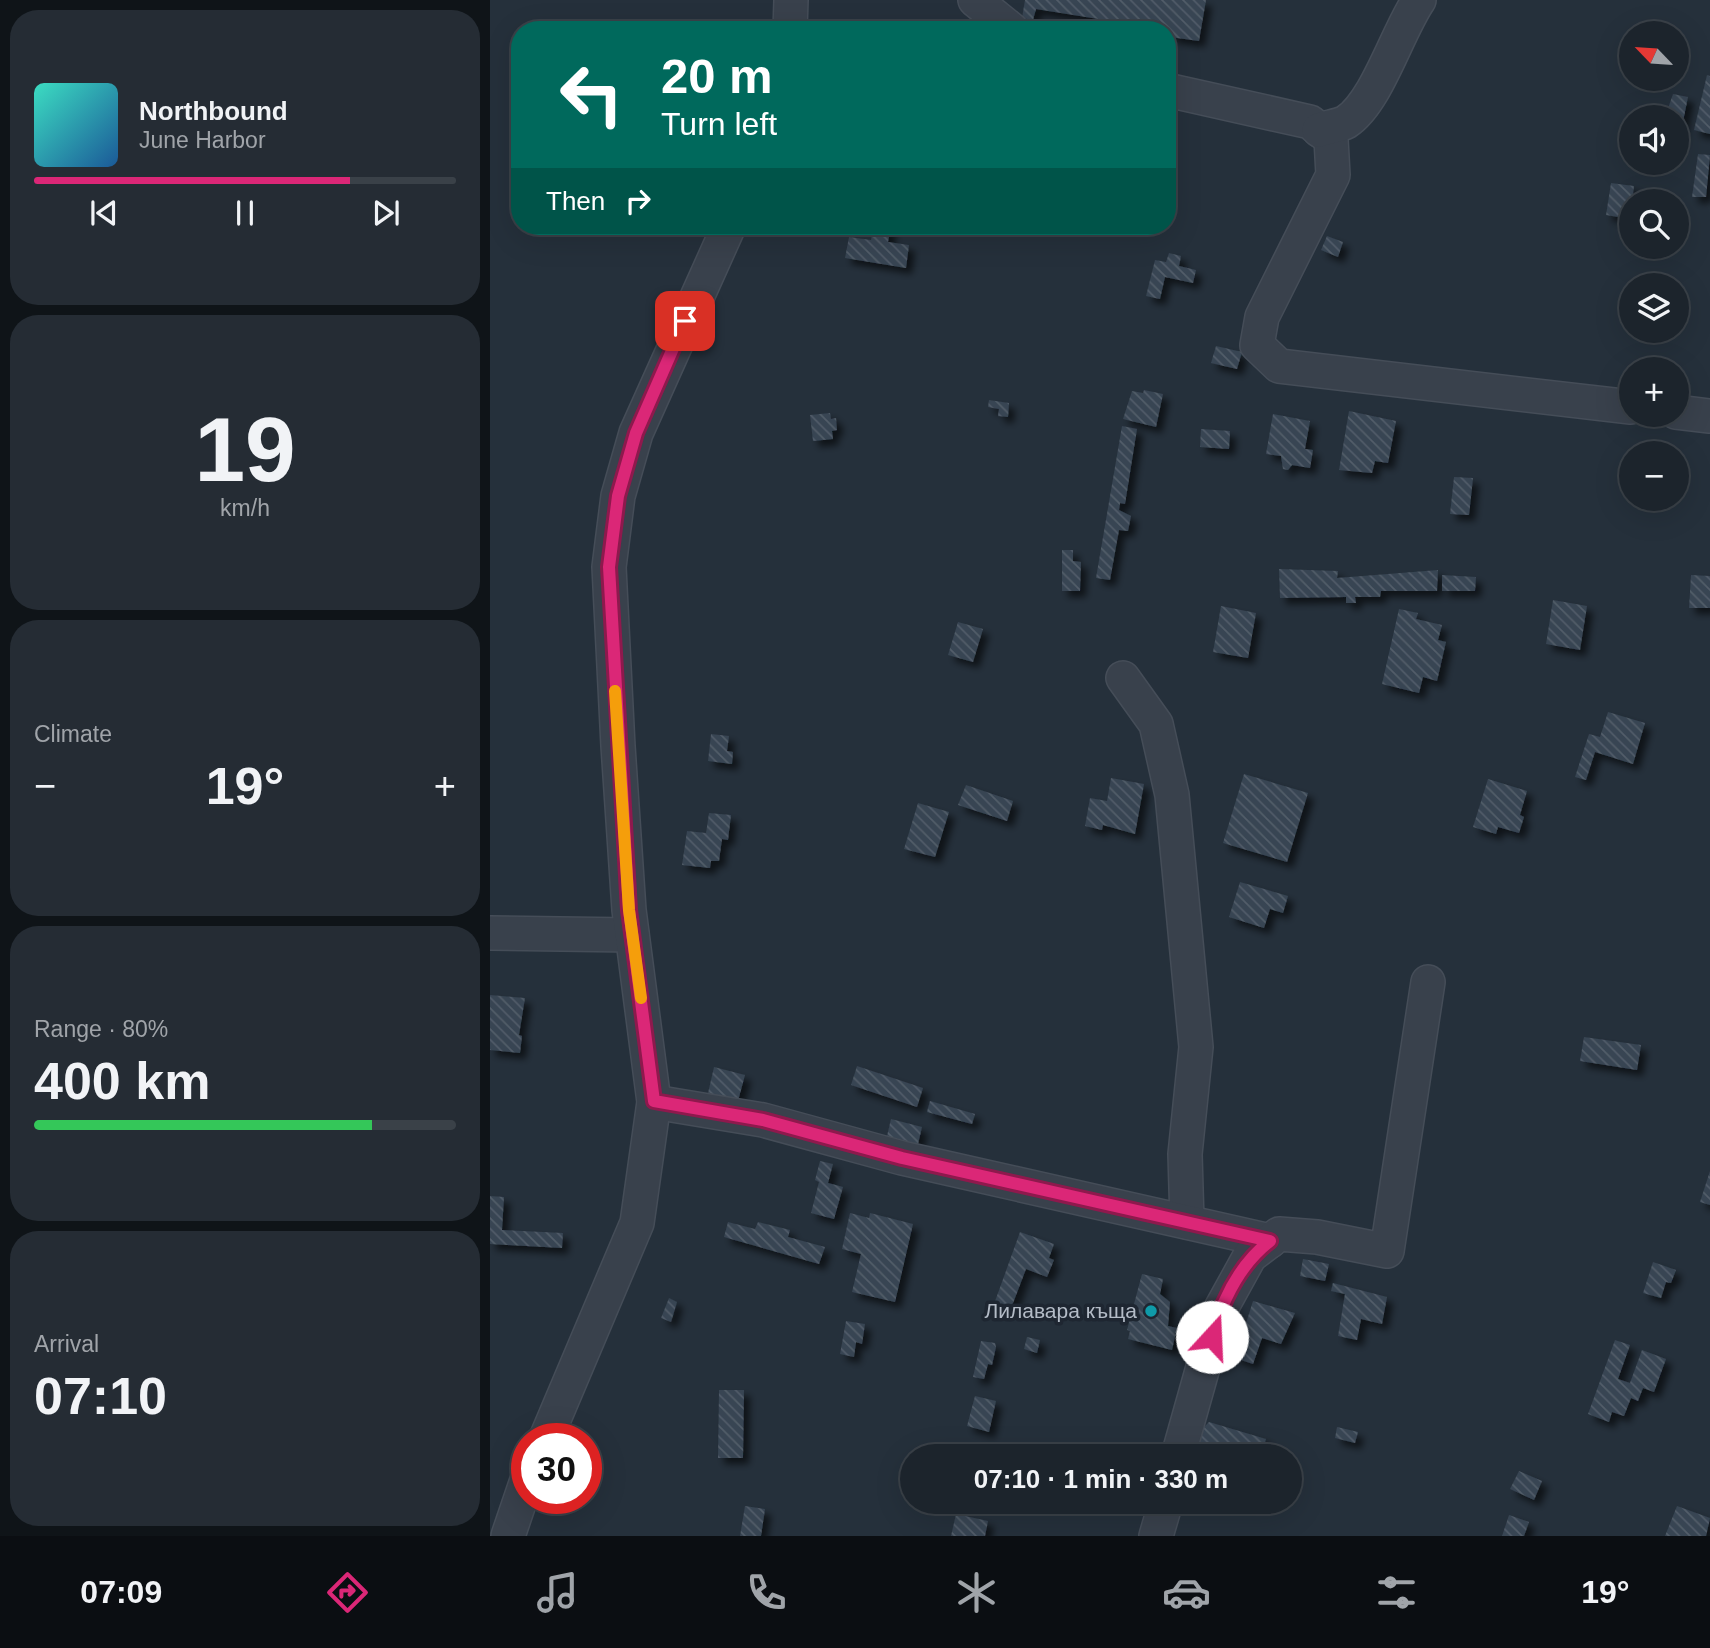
<!DOCTYPE html>
<html lang="en">
<head>
<meta charset="utf-8">
<style>
  :root { --surface:#1c242c; --page:#252c34; --text:#f1f3f6; --muted:#a0a4a9; --line:#3a4148; --accent:#db2777 }
  body { margin:0; font-family:Helvetica,sans-serif; background:var(--page); color:var(--text); height:100vh; display:flex; flex-direction:column; font-size:26px; white-space:nowrap }
  * { box-sizing:border-box; margin:0 }
  p { font-size:23px; color:var(--muted) }
  .icon { flex:none; width:38px; height:38px; fill:none; stroke:currentColor; stroke-width:2; stroke-linecap:round; stroke-linejoin:round }
  .map { position:relative; flex:1; overflow:hidden }
  .sheet { display:flex; flex-direction:column; gap:10px; padding:10px; background:#0f1418; width:490px }
  .sheet>* { flex:none }
  .guide { position:absolute; left:21px; top:21px; width:665px; height:214px; border-radius:28px; box-shadow:0 7px 28px #0002,0 0 0 2px var(--line); background:#00695c; color:#fff; overflow:hidden }
  .needle { width:46px; rotate:295deg }
  .fabs { position:absolute; left:1129px; top:21px; display:grid; gap:14px }
  .fabs a { display:grid; place-items:center; width:70px; height:70px; border-radius:50%; background:var(--surface); box-shadow:0 7px 28px #0002,0 0 0 2px var(--line); font-size:35px }
  .speed { position:absolute; left:21px; top:1423px; display:flex; gap:14px; font-size:35px; font-weight:700; text-align:center }
  .speed>* { display:grid; place-content:center; width:91px; height:91px; border-radius:50%; background:var(--surface); box-shadow:0 7px 28px #0002,0 0 0 2px var(--line); line-height:1 }
  .speed .limit { border:10px solid #d22; background:#fff; color:#111 }
  .pin { position:absolute; display:grid; place-items:center; width:60px; height:60px; color:#fff; margin:-30px; border-radius:14px; box-shadow:0 4px 10px #0006 }
  .me { position:absolute; width:77px; margin:-38px; rotate:20deg; stroke-linejoin:round; filter:drop-shadow(0 0 5px #0008) }
  .turn { display:flex; align-items:center; gap:24px; height:147px; padding:0 35px; font-size:32px }
  .turn .icon { width:91px; height:91px; stroke-width:2.5 }
  .turn b { display:block; font-size:49px; line-height:60px }
  .then { display:flex; align-items:center; height:66px; padding:0 35px; background:#0003; gap:14px; font-size:26px }
  .big { font-size:52px; font-weight:700; line-height:1.1 }
  .sheet .widget { flex:1; display:flex; flex-direction:column; justify-content:center; gap:10px; min-width:0; padding:0 24px; border-radius:28px; background:var(--page) }
  .sheet .dial { align-items:center; gap:0 }
  .dial b { font-size:91px; line-height:1 }
  .song { display:flex; align-items:center; gap:21px }
  .cover { width:84px; height:84px; border-radius:10px; background:linear-gradient(135deg,hsl(170 70% 55%),hsl(210 70% 35%)) }
  .played { height:7px; border-radius:4px; background:linear-gradient(90deg,var(--accent) 75%,var(--line) 75%) }
  .keys { display:flex; justify-content:space-around; direction:ltr }
  .heat { display:flex; justify-content:space-between; align-items:center; font-size:38px; direction:ltr }
  .charge { height:10px; border-radius:5px; background:linear-gradient(90deg,#34c759 80%,var(--line) 0) }
  .trip { position:absolute; left:410px; top:1444px; width:402px; height:70px; border-radius:35px; background:var(--surface); box-shadow:0 7px 28px #0002,0 0 0 2px var(--line); font-weight:700; line-height:70px; text-align:center }
  .menu { display:flex; height:112px; justify-content:space-around; align-items:center; background:#0b0e12; color:var(--muted) }
  .menu .icon { width:49px; height:49px }
  .menu .current { color:var(--accent) }
  .menu b { font-size:32px; color:var(--text) }
  main { display:flex; flex:1; min-height:0 }
  .map>svg:first-child { display:block }
  .building { fill:url(#building-back-hatch); filter:url(#shadow) }
  .lines { fill:none; stroke-linecap:round; stroke-linejoin:round }
  .minor-casing { stroke:#454d58; stroke-width:36 }
  .minor { stroke:#39414c; stroke-width:33 }
  .route-casing { stroke:#8e194d; stroke-width:18 }
  .route { stroke:#db2777; stroke-width:12 }
  .slow { stroke:#f59e0b; stroke-width:12 }
  .culture-dot { fill:#0f9aa8; stroke:#1e2631; stroke-width:2.5 }
  .labels { text-anchor:middle; stroke-width:7; stroke-linejoin:round; paint-order:stroke }
  .poi-label { font-size:21px; fill:#b4bcc7; stroke:#1e2631; text-anchor:end }
</style>
</head>
<body>
<main>
<section class="sheet">
<div class="widget">
<div class="song"><i class="cover"></i><div><b>Northbound</b><p>June Harbor</p></div></div>
<div class="played"></div>
<div class="keys"><svg class="icon" aria-label="previous" viewBox="0 0 24 24"><path d="M18 5L8 12l10 7zM5 5v14"/></svg><svg class="icon" aria-label="pause" viewBox="0 0 24 24"><path d="M8 5v14M16 5v14"/></svg><svg class="icon" aria-label="next" viewBox="0 0 24 24"><path d="M6 5l10 7-10 7zM19 5v14"/></svg></div>
</div>
<div class="widget dial"><b>19</b><p>km/h</p></div>
<div class="widget"><p>Climate</p>
<div class="heat"><a>−</a><b class="big">19°</b><a>+</a></div>
</div>
<div class="widget"><p>Range · 80%</p><b class="big">400 km</b><div class="charge"></div></div>
<div class="widget"><p>Arrival</p><b class="big">07:10</b></div>
</section>
<div class="map">
<svg width="1220" height="1536" viewBox="0 0 1220 1536">
  <defs>
    <pattern id="building-back-hatch" width="6" height="6" patternUnits="userSpaceOnUse" patternTransform="scale(1.75)"><rect width="6" height="6" fill="#374452"/><path d="M-1 5l2 2M0 0l6 6M5-1l2 2" fill="none" stroke="#525d69"/></pattern>
    <filter id="shadow"><feDropShadow dx="6" dy="6" stdDeviation="3.5" flood-color="#0009"/></filter>
  </defs>
  <rect width="100%" height="100%" fill="#25303b"/>
  <g class="building">
    <polygon points="535,0 716,0 709,41 680,37 681,31 677,30 546,9 543,20 532,18"/>
    <polygon points="1217,75 1220,76 1220,134 1204,130"/>
    <polygon points="1183,94 1198,97 1188,146 1186,117 1175,117"/>
    <polygon points="1208,154 1220,155 1216,197 1202,197"/>
    <polygon points="1121,183 1144,186 1140,219 1116,215"/>
    <polygon points="384,226 401,226 398,242 419,245 416,268 355,258 359,237 381,240"/>
    <polygon points="837,236 853,242 848,257 831,250"/>
    <polygon points="679,253 691,256 689,266 706,270 703,283 675,277 670,299 656,296 665,260 676,262"/>
    <polygon points="726,346 752,352 747,369 721,363"/>
    <polygon points="654,390 673,394 666,427 633,419 642,391 653,393"/>
    <polygon points="499,400 519,403 518,417 508,416 509,409 498,407"/>
    <polygon points="859,411 906,421 898,463 885,461 882,473 849,470"/>
    <polygon points="340,413 341,419 346,418 347,430 342,431 343,439 323,441 320,415"/>
    <polygon points="783,414 820,421 815,449 823,450 820,468 802,465 798,470 793,469 791,456 776,454"/>
    <polygon points="632,426 647,429 635,504 630,503 629,510 641,516 638,531 629,530 620,580 606,578"/>
    <polygon points="711,429 740,431 739,449 710,447"/>
    <polygon points="964,477 983,478 979,515 960,514"/>
    <polygon points="572,550 583,550 583,561 591,562 590,591 572,591"/>
    <polygon points="789,569 848,571 847,578 948,570 947,591 891,591 890,597 865,597 866,603 856,603 856,597 790,598"/>
    <polygon points="952,575 986,577 985,591 952,591"/>
    <polygon points="1201,575 1220,576 1220,608 1199,608"/>
    <polygon points="1063,600 1097,606 1090,650 1056,644"/>
    <polygon points="731,606 766,613 758,658 723,652"/>
    <polygon points="909,609 928,613 926,619 952,625 948,640 956,642 947,681 933,677 929,693 892,684"/>
    <polygon points="468,622 493,629 483,662 458,655"/>
    <polygon points="1118,712 1155,723 1143,764 1105,752 1096,780 1085,777 1099,734 1110,737"/>
    <polygon points="221,734 239,736 237,751 243,752 242,764 218,761"/>
    <polygon points="754,774 818,793 797,862 733,843"/>
    <polygon points="621,778 654,784 645,834 613,825 612,830 595,826 600,798 617,801"/>
    <polygon points="998,779 1037,791 1030,815 1034,817 1029,833 1008,827 1006,834 983,827"/>
    <polygon points="476,785 523,801 517,821 468,805"/>
    <polygon points="428,803 459,812 445,857 414,849"/>
    <polygon points="219,813 241,815 238,840 232,839 229,861 221,861 220,868 192,865 197,831 216,833"/>
    <polygon points="750,882 798,896 793,913 780,909 774,928 739,917"/>
    <polygon points="0,995 35,998 29,1035 32,1036 30,1053 0,1050"/>
    <polygon points="1094,1037 1151,1045 1147,1070 1090,1061"/>
    <polygon points="367,1066 433,1088 427,1107 361,1085"/>
    <polygon points="224,1067 255,1075 248,1101 218,1093"/>
    <polygon points="440,1101 485,1114 482,1124 437,1112"/>
    <polygon points="401,1119 432,1127 428,1144 397,1136"/>
    <polygon points="330,1161 343,1164 338,1183 353,1187 344,1219 321,1213 329,1182 325,1180"/>
    <polygon points="1220,1171 1220,1205 1210,1202"/>
    <polygon points="0,1196 14,1197 12,1230 73,1233 72,1248 0,1244"/>
    <polygon points="360,1213 379,1218 380,1213 423,1224 405,1302 362,1292 371,1254 352,1249"/>
    <polygon points="238,1222 265,1229 268,1222 300,1230 298,1237 335,1247 329,1264 234,1237"/>
    <polygon points="530,1232 564,1244 559,1258 564,1260 557,1277 536,1269 520,1311 504,1304"/>
    <polygon points="813,1259 839,1264 835,1281 810,1276"/>
    <polygon points="1163,1262 1186,1270 1181,1283 1176,1282 1171,1298 1153,1293"/>
    <polygon points="652,1274 673,1279 670,1294 680,1302 678,1326 687,1328 682,1350 638,1339 640,1331 637,1330"/>
    <polygon points="843,1283 897,1297 892,1324 871,1319 867,1340 848,1336 855,1294 841,1291"/>
    <polygon points="179,1298 187,1302 181,1322 171,1318"/>
    <polygon points="763,1301 805,1313 791,1344 772,1338 763,1364 745,1358"/>
    <polygon points="356,1321 375,1324 372,1344 366,1342 364,1357 350,1354"/>
    <polygon points="537,1337 550,1340 547,1353 534,1349"/>
    <polygon points="1125,1340 1140,1345 1128,1379 1140,1383 1152,1350 1176,1359 1164,1392 1153,1388 1148,1401 1141,1398 1134,1416 1122,1412 1119,1422 1098,1414"/>
    <polygon points="491,1341 505,1343 506,1347 502,1365 498,1364 494,1379 483,1377"/>
    <polygon points="229,1390 254,1390 253,1458 228,1458"/>
    <polygon points="485,1396 506,1401 499,1432 477,1426"/>
    <polygon points="719,1422 776,1439 771,1456 704,1456 712,1429"/>
    <polygon points="847,1427 868,1432 865,1443 845,1438"/>
    <polygon points="1029,1471 1052,1481 1044,1500 1020,1489"/>
    <polygon points="255,1506 275,1509 271,1536 250,1536"/>
    <polygon points="1187,1506 1220,1518 1216,1536 1175,1536"/>
    <polygon points="466,1514 498,1521 495,1536 461,1536"/>
    <polygon points="1019,1515 1039,1522 1034,1536 1012,1536"/>
  </g>
  <g class="lines">
    <g class="minor-casing">
      <g id="minor">
        <polyline points="485,0 522,30"/>
        <polyline points="300,30 301,0"/>
        <polyline points="677,90 820,122 841,139 843,175 772,317 767,345 789,366 1141,407"/>
        <path d="M829 130C837 127 849 126 856 122 887 102 907 32 929 0"/>
        <polyline points="1186,412 1220,416"/>
        <polyline points="633,678 666,724 682,795 706,1047 695,1154 697,1222"/>
        <polyline points="0,933 142,935"/>
        <polyline points="164,1102 273,1120 412,1158 780,1241"/>
        <polyline points="56,1438 147,1223 164,1102 139,910 128,746 119,567 128,496 146,433 239,226"/>
        <polyline points="688,1456 728,1314 760,1256 789,1234 827,1237 897,1251 938,982"/>
        <polyline points="18,1536 37,1480"/>
        <polyline points="666,1536 676,1502"/>
      </g>
    </g>
    <use href="#minor" class="minor"/>
  </g>
  <g class="lines">
    <g class="route-casing">
      <path id="route" d="M195 321 146 433 128 496 119 567 139 910 164 1101 273 1120 412 1158 780 1241C750 1264 732 1301 722 1337"/>
    </g>
    <use href="#route" class="route"/>
    <polyline class="slow" points="125,691 139,910 151,998"/>
  </g>
  <circle class="culture-dot" cx="661" cy="1311" r="7"/>
  <g class="labels">
    <g class="poi-label">
      <text x="647" y="1318">Лилавара къща</text>
    </g>
  </g>
</svg>
<div class="fabs">
<a><svg class="needle" viewBox="-14 -14 28 28"><path d="M0-13l5 13h-10z" fill="#e53935"/><path d="M0 13l5-13h-10z" fill="#a0a4a9"/></svg></a>
<a><svg class="icon" aria-label="sound" viewBox="0 0 24 24"><path d="M4 9h4l5-4v14l-5-4H4zM17 9q2 3 0 6"/></svg></a>
<a><svg class="icon" aria-label="search" viewBox="0 0 24 24"><circle cx="10" cy="10" r="6"/><path d="M15 15l6 6"/></svg></a>
<a><svg class="icon" aria-label="layers" viewBox="0 0 24 24"><path d="M12 4l9 5-9 5-9-5zM3 14l9 5 9-5"/></svg></a>
<a>+</a>
<a>−</a>
</div>
<div class="speed"><div class="limit">30</div></div>
<div class="pin" style="left:195px;top:321px;background:#d93025"><svg class="icon" aria-label="arrive" viewBox="0 0 24 24"><path d="M6 21V4h12l-3 4 3 4H6"/></svg></div>
<svg class="me" style="left:722px;top:1337px" viewBox="-20 -20 40 40"><circle r="19" fill="#fff"/><path d="M0-13L10 11 0 6-10 11z" fill="#db2777"/></svg>
<div class="trip">07:10 · 1 min · 330 m</div>
<div class="guide">
<div class="turn"><svg class="icon" aria-label="left" viewBox="0 0 24 24"><path d="M17 20v-9H6M10 6l-5 5 5 5"/></svg><div><b>20 m</b>Turn left</div></div>
<div class="then">Then<svg class="icon" aria-label="right" viewBox="0 0 24 24"><path d="M7 20v-9h11M14 6l5 5-5 5"/></svg></div>
</div>
</div>
</main>
<nav class="menu">
<b>07:09</b>
<svg class="icon current" aria-label="directions" viewBox="0 0 24 24"><path d="M12 3l9 9-9 9-9-9zM9 14v-3h6M13 9l2 2-2 2"/></svg>
<svg class="icon" aria-label="music" viewBox="0 0 24 24"><path d="M9 18V5l10-2v13"/><circle cx="6" cy="18" r="3"/><circle cx="16" cy="16" r="3"/></svg>
<svg class="icon" aria-label="phone" viewBox="0 0 24 24"><path d="M5 4h4l2 5-3 2q2 4 5 5l2-3 5 2v4C11 20 4 13 5 4z"/></svg>
<svg class="icon" aria-label="climate" viewBox="0 0 24 24"><path d="M12 3v18M4 7l16 10M4 17L20 7"/></svg>
<svg class="icon" aria-label="car" viewBox="0 0 24 24"><path d="M5 17H2v-5l4-1 3-4h7l3 4 3 1v5h-3M9 17h6M6 11h13"/><circle cx="7" cy="17" r="2"/><circle cx="17" cy="17" r="2"/></svg>
<svg class="icon" aria-label="filters" viewBox="0 0 24 24"><path d="M4 7h16M4 17h16"/><circle cx="9" cy="7" r="2"/><circle cx="15" cy="17" r="2"/></svg>
<b>19°</b>
</nav>
</body>
</html>
